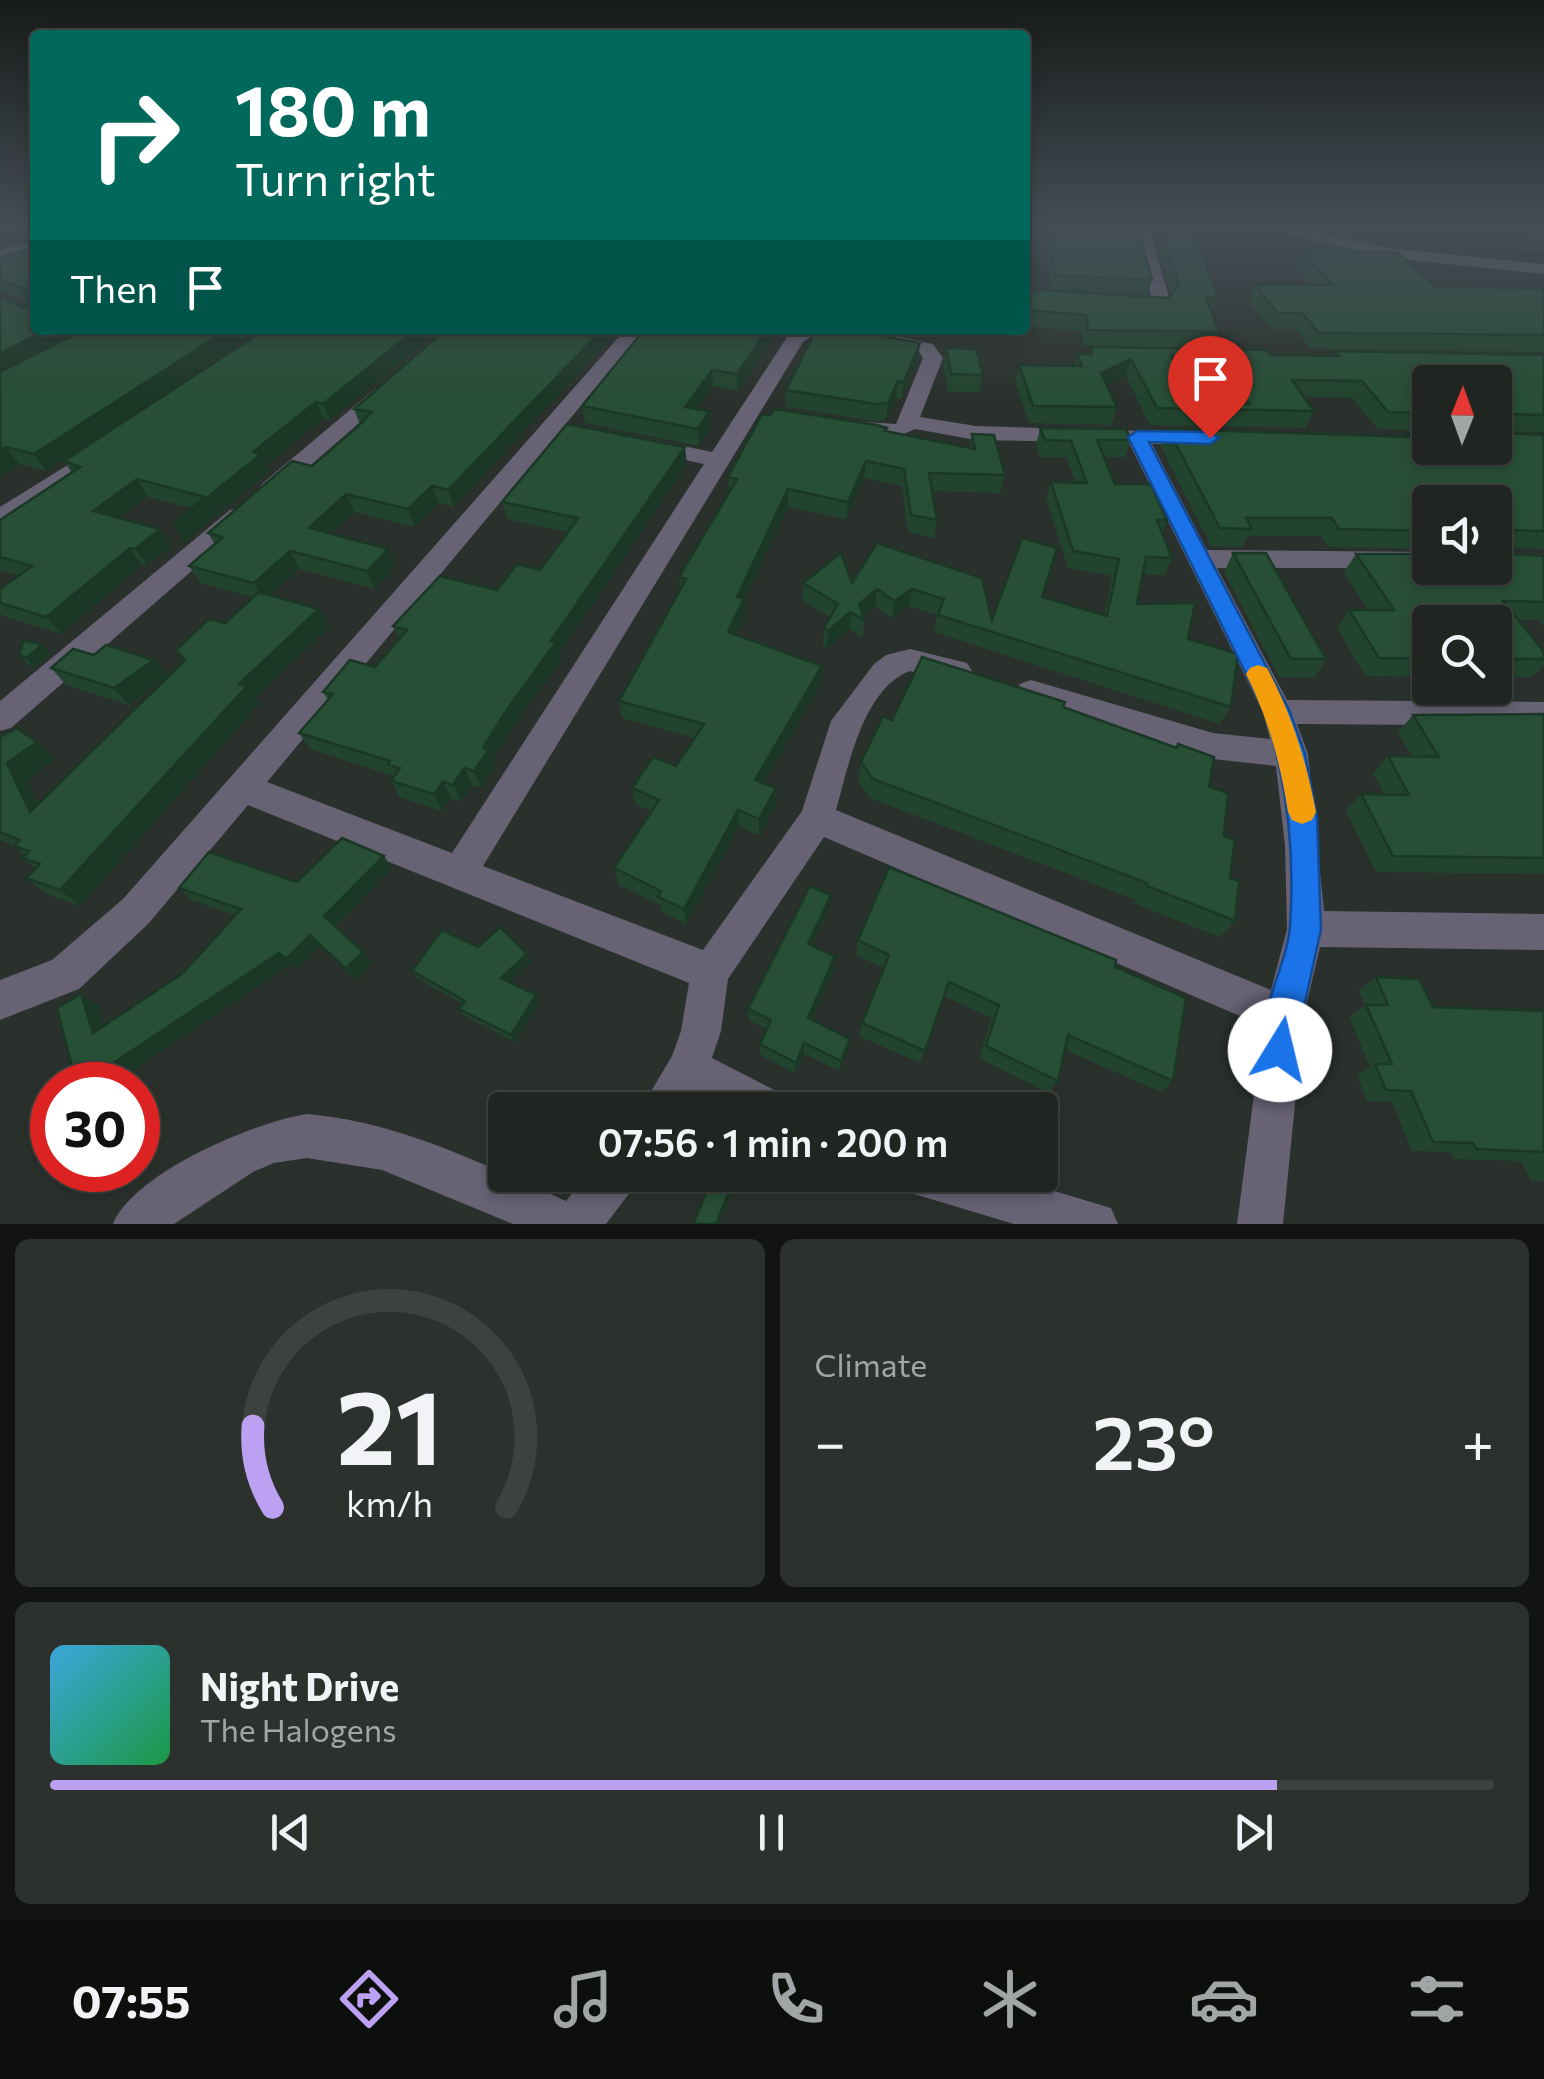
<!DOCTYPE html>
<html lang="en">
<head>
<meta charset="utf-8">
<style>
  :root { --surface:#202521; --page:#2d312e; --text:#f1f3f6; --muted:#a2a5a5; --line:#3d423f; --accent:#bca0f2 }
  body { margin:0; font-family:Commissioner,sans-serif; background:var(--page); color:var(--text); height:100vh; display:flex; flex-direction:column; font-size:38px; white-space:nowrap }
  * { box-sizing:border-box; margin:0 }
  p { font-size:32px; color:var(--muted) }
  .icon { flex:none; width:55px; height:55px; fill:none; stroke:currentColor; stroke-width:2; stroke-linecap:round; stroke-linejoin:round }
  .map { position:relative; height:1224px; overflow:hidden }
  .sheet { display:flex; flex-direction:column; gap:15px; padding:15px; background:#121412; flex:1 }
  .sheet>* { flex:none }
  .top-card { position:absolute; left:30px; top:30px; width:1000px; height:305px; border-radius:10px; box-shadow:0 5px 15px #0003,0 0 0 2px var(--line); background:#00695c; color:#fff; overflow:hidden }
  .needle { width:65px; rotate:1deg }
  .buttons { position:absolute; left:1412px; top:365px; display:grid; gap:20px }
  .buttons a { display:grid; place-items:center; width:100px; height:100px; border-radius:10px; background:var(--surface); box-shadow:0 5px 15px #0003,0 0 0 2px var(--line); font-size:50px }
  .speed { position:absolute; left:30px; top:1062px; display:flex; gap:20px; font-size:50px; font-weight:700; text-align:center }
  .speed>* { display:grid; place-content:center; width:130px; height:130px; border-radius:50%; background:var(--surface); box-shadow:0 5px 15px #0003,0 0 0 2px var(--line); line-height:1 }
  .speed .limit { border:15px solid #d22; background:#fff; color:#111 }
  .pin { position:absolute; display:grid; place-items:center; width:85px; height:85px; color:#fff; margin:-102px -42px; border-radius:50% 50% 50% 0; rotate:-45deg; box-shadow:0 0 10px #0007 }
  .pin .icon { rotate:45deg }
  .me { position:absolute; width:110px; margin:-55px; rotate:9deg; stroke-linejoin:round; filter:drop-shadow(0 0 8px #0008) }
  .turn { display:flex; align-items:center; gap:35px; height:210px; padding:0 40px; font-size:45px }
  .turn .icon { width:130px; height:130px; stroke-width:2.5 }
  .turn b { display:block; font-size:70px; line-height:85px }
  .then { display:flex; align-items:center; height:95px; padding:0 40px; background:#0003; gap:20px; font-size:38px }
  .big { font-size:75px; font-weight:600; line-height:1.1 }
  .sheet .card { flex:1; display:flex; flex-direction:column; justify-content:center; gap:15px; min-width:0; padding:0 35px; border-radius:15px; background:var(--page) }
  .sheet .dial { align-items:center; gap:0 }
  .dial svg { height:260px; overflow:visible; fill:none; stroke:var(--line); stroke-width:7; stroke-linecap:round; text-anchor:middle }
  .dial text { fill:var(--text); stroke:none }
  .song { display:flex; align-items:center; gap:30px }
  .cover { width:120px; height:120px; border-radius:15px; background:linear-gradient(135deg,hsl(200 70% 55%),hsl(140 70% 35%)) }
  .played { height:10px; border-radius:5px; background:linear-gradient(90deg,var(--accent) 85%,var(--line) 85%) }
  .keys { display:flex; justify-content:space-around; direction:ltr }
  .heat { display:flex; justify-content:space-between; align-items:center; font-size:55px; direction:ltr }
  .sheet .tiles { flex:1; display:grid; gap:15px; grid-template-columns:1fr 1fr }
  .card:last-child { grid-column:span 2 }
  .trip { position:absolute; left:488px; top:1092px; width:570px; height:100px; border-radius:10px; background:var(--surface); box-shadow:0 5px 15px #0003,0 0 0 2px var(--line); font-weight:600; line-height:100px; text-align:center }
  .menu { display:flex; height:160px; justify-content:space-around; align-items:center; background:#0d0f0d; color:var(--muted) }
  .menu .icon { width:70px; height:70px }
  .menu .active { color:var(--accent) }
  .menu b { font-size:45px; color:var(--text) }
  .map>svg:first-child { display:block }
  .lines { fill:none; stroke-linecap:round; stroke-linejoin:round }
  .minor { fill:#676274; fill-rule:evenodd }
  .tertiary { fill:#676274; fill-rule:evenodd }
  .wall { fill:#22442e; fill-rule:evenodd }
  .shaded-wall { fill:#1b3726 }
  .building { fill:#274f36; stroke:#1b3726; stroke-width:2.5; fill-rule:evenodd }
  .route { fill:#1a73e8; stroke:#114b97; stroke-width:2.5 }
  .slow { fill:#f59e0b }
</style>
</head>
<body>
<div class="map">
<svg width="1544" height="1224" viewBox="0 0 1544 1224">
  <rect width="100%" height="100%" fill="#2a312c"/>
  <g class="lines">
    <g class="minor">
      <polygon points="1133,226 1149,226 1170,301 1164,310 1133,311 1124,306 1133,301 1152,301"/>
      <polygon points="35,240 35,250 0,260 0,250"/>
      <path d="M625 330H644L267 782 452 853 704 464 642 451 639 446 642 441 650 439 712 452 789 334 821 330 803 342 483 866 703 950 802 811 831 721 874 664 886 655 910 649 967 663 972 671 967 679 957 682 910 671C863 688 848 768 836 810L1271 990 1287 929 1285 846 1276 766 1213 759 1020 700 1016 692 1020 684 1031 680 1213 733 1270 739 1263 712 1129 443 976 440 915 429 893 439 853 435 842 428 853 421 896 424 923 358 919 352 879 344 876 340 886 334 933 344 943 358 920 417 976 426 1208 433 1211 438 1200 445 1152 444 1207 550 1430 552V568H1438H1217L1287 700 1544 702V726L1297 724 1308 754 1324 911 1544 914V950L1320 947 1304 1015 1283 1224H1237L1263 1026 824 837 728 979 721 1031 712 1058 784 1095 790 1110H725L695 1094 686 1110H640L672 1056 681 1031 689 983 248 805 149 923 79 989 0 1020V980L52 960 123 899Z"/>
      <polygon points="383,386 393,392 390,396 279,493 263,493 259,488 263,483 376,388"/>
      <polygon points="100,445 111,452 108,457 0,526 0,507"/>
      <polygon points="239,508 251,516 248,522 11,728 0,731 0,701 230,510"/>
      <path d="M307 1114C401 1122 482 1164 566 1201L587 1175H637L631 1191 606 1224H513L382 1170 307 1158 274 1163 253 1172 174 1224H113C134 1173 254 1122 307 1114Z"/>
      <polygon points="898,1175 1001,1175 1111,1208 1118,1224 1014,1224 904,1191"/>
    </g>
    <polygon class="tertiary" points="1250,226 1283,226 1390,248 1544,264 1544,274 1390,258"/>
  </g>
  <g class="wall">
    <polygon points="35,226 35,330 47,471 19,464 0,477 23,308 28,302 0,290 0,257 31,248 26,240"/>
    <polygon points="1043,226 1137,226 1152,280 1147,296 1169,298 1172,294 1150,226 1192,226 1218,298 1212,313 1219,332 1212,348 1084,346 1081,331 1025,326 1025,289 1051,290"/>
    <polygon points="1332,226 1544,226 1544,252 1523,252 1517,248 1449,247 1432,233 1353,232"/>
    <polygon points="1302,252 1436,287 1544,288 1544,352 1311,349 1295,329 1270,329 1249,301 1255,285 1311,285 1295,267"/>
    <polygon points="439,330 330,420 323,419 267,465 270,471 184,542 173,525 192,508 148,497 120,518 172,546 147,566 142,565 61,634 3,616 0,613 0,589 19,576 0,570 0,520 72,473 64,461"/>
    <polygon points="445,330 454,507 438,503 415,527 354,512 331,534 396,566 375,589 299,569 270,595 319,609 329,627 255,698 259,704 80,906 47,894 26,878 35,868 22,858 25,855 15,846 0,840 0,737 37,742 55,759 27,780 38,804 184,661 176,650 225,623 253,597 200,583 189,566 215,544 208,533 312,466 360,425 354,409"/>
    <polygon points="641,330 778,330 738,391 713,386 697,409 710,428 699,446 585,423 582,406 641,334"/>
    <polygon points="920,343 918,359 902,399 896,398 886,420 874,421 785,407 786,390"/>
    <path d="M1091 347 1270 355 1333 356 1335 351 1544 355V432L1500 431V433L1544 435V549L1504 548 1501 553 1544 556V626L1539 620H1518L1544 652V665L1532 677H1495V622H1430V677L1365 676 1337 628 1349 610H1368L1344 572 1356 554 1495 568 1430 502V549L1328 547 1321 536H1248L1242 547 1211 546 1161 447 1168 429 1404 437 1407 434 1495 448 1430 382V431L1378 429 1352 398 1304 397 1314 411 1305 428 1150 425 1126 376 1106 385 1117 407 1111 425 1029 423 1015 382 1019 365 1074 366 1077 354H1089ZM1181 374H1212L1230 403H1197Z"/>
    <polygon points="946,348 983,375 979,392 948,392 943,366"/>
    <polygon points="1040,428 1131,440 1125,457 1104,457 1115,484 1167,520 1162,533 1172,558 1165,575 1143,574 1137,604 1188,639 1231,707 1220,724 934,632 937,615 909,606 892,618 875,606 863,616 864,620 863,637 849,629 827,648 823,645 824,628 830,617 802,600 803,583 852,583 877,543 992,620 1042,597 1104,615 1112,576 1068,568 1046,499 1051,482 1076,483 1066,457 1040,457 1036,445"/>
    <polygon points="886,431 969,448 972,434 1005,475 1000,493 932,491 937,520 934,538 908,532 902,486 864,478 846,519 788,507 744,600 745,616 736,635 822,666 821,683 764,783 776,788 776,805 759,835 739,826 686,924 662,912 660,905 618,884 614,868 651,811 635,804 632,788 676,766 695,738 622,718 619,701 680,591 679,577 729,493 728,477"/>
    <polygon points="687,464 559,653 561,660 514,725 493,759 496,766 481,788 472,785 461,801 451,798 442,811 400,797 391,781 394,776 310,749 299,733 328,700 323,692 375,667 399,639 393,626 497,590 540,570 567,532 507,519 502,502"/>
    <polygon points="1233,553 1326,659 1314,678 1279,677 1224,572"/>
    <polygon points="42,645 50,654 35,667 27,664 19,655"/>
    <polygon points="94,655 154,660 167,676 129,705 66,685 51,668"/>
    <polygon points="1063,707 1176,748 1178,744 1209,787 1224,836 1235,921 1220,937 1135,904 1136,900 870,798 858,782 861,762 892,720"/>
    <polygon points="1544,714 1544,874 1376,872 1346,811 1361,794 1384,794 1373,773 1388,756 1412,757 1398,732 1413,715"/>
    <polygon points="392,868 335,927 363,952 372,963 355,980 320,946 297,970 290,964 111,1085 97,1004 104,1026 183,973 235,915 191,900 179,888 297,882"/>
    <polygon points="829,908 812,946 835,956 834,969 812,1020 850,1039 848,1050 839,1071 804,1054 795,1073 760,1055 760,1044 767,1029 749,1020 748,1009"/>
    <polygon points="858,940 1115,967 1173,1081 1161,1092 1065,1050 1058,1081 1049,1093 979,1058 992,1018 944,996 920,1063 859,1036 862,1023 884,968 856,955"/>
    <polygon points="478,947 531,961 509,982 536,995 539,1002 515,1042 464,1016 459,1009 463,1004 417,978 412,971"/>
    <polygon points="1376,977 1433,1007 1544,1011 1544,1181 1531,1181 1521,1161 1454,1159 1451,1152 1412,1151 1392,1102 1367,1101 1357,1075 1370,1067 1349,1017 1365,1005 1359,990"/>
  </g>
  <g class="shaded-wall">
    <polygon points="12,226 31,226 35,238 0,246 0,229"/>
    <polygon points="46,330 87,330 0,376 0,353"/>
    <polygon points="227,330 259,330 47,471 34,454"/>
    <polygon points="415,330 439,330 330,420 323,404"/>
    <polygon points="602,330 619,330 454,507 448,490"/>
    <polygon points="767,330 778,330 738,391 737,374"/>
    <polygon points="920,343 918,359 902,399 904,382"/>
    <polygon points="1131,359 1126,376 1096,390 1101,373"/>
    <polygon points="712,370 713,386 687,424 685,407"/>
    <polygon points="898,381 896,398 886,420 888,403"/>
    <polygon points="316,402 323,419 267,465 270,471 184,542 173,525 253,452"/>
    <polygon points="709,411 710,428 699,446 698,429"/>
    <polygon points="6,447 19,464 0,477 0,450"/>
    <polygon points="685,447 687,464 559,653 561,660 514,725 493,759 496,766 481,788 474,771 483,748 551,641"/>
    <polygon points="866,461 864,478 846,519 848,502"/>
    <polygon points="137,479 148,497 106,528 93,511"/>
    <polygon points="432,486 438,503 415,527 408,509"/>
    <polygon points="788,489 788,507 744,600 745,616 729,649 728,632 737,597"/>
    <polygon points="346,494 354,512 318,546 309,528"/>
    <polygon points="160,529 172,546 147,566 135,549"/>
    <polygon points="130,548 142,565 61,634 46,617"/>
    <polygon points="388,549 396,566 375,589 367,571"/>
    <polygon points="290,551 299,569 264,600 254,583"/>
    <polygon points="877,589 875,606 861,618 859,604"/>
    <polygon points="912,589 909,606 892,618 894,601"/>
    <polygon points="319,609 329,627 255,698 259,704 80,906 60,890 239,684"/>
    <polygon points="850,612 849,629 827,648 828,631"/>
    <polygon points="42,645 50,654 35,667 26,658"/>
    <polygon points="154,660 167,676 129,705 114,688"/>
    <polygon points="822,666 821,683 756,797 755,780"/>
    <polygon points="37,742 55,759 27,780 50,828 30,812 7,763"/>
    <polygon points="464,768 472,785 461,801 453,785"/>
    <polygon points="443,782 451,798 442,811 434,794"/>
    <polygon points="776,788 776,805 759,835 759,819"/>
    <polygon points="738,810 739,826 686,924 684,909"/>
    <polygon points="384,856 392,868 333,928 324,916"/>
    <polygon points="831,895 829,908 807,956 808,944"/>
    <polygon points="310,935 320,946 297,970 286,959"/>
    <polygon points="363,952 372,963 355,980 346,969"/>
    <polygon points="279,953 290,964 111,1085 80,1085"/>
    <polygon points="527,954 531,961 505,986 501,978"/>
    <polygon points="835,956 834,969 807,1030 808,1018"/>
    <polygon points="81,994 97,1004 109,1043 93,1033"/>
    <polygon points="536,995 539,1002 515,1042 511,1035"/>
    <polygon points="850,1039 848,1050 839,1071 841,1061"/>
    <polygon points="804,1043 804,1054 795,1073 796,1063"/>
    <polygon points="729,1192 730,1196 719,1224 716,1224"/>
  </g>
  <g class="building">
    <polygon points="29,226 35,226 35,241 25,239 30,235"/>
    <polygon points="1048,226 1137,226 1152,280 1055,275"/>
    <polygon points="1160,226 1192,226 1218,298 1206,297 1219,332 1088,330 1086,315 1025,310 1025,289 1169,298 1179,284"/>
    <polygon points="1442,226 1544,226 1544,242 1529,242 1523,238 1454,237"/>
    <polygon points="35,247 35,330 46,330 0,353 0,297 23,308 28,304 29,291 0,279 0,257"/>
    <polygon points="1302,252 1397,252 1436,287 1544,288 1544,335 1319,333 1302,313 1277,313 1255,285 1333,285"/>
    <polygon points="85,330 227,330 34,454 6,447 0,450 0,372"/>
    <polygon points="264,330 415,330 323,404 316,402 253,452 261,454 173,525 205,497 137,479 93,511 160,529 135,549 130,548 46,617 0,603 0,589 32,566 0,557 0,520 80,467 64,461"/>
    <polygon points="445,330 602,330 448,490 432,486 408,509 346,494 309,528 388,549 367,571 290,551 254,583 189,566 223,537 208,533 292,461 312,466 355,429 372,412 354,409"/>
    <polygon points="644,330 767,330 737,374 712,370 685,407 709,411 698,429 582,406"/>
    <polygon points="816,330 850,330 920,343 904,382 898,381 888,403 876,404 786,390"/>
    <path d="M1091 347 1267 350 1270 355 1339 356 1335 351 1544 355V415L1507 414 1500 433 1544 435V531L1510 530 1506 546 1499 547V553L1544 556V602L1503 601 1544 652V659H1495V622H1430V659L1379 658 1349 610H1394L1356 554H1430V568H1495V502H1430V531L1339 529 1332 518H1246L1252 529 1220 528 1168 429 1410 437 1407 434 1430 433V448H1495V382H1430V413L1388 412 1362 381 1292 380 1314 411 1157 408 1131 359 1101 373 1117 407 1033 406 1019 365 1082 366 1077 354H1092ZM1171 356 1219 358 1249 404 1197 403Z"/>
    <polygon points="946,348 976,349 983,375 951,374"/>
    <polygon points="774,409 877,425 887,428 885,431 975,449 972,434 994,435 1005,475 929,473 937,520 911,515 904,469 866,461 848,502 788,489 737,597 744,598 728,632 822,666 755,780 776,788 759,819 738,810 684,909 658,897 661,891 614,868 659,800 632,788 653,757 676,766 704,724 619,701 686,579 679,577 737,479 728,477 762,414 771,415"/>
    <polygon points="567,424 685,447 551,641 556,642 508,708 483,748 489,750 474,771 464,768 453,785 443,782 434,794 391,781 400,768 388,765 390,761 299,733 333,694 323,692 350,660 375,667 407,630 393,626 440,576 497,590 517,564 540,570 578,518 502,502"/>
    <polygon points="1040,428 1126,429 1131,440 1097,440 1115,484 1151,484 1167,520 1157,520 1172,558 1146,557 1137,604 1195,603 1188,639 1238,654 1231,707 938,615 944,599 912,589 894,601 877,589 859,604 864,620 850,612 828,631 824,628 838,604 803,583 841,553 852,583 877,543 982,578 992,620 1022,538 1057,548 1042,597 1107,616 1119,559 1073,551 1051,482 1087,483 1071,441 1045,440"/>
    <polygon points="1233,553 1266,553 1326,659 1291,659"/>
    <polygon points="259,592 319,609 239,684 247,686 60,890 26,878 40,864 22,858 29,851 14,846 20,840 0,832 0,737 17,728 37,742 7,763 30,812 185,660 176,650 209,619 225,623"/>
    <polygon points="24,640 42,645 26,658 19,655"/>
    <polygon points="106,645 154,660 114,688 51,668 73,649 94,655"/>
    <polygon points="922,657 1065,702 1063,707 1177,748 1178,744 1214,757 1209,787 1228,793 1224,836 1235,840 1230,878 1239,881 1235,921 1147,886 1147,883 873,779 861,762 883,716 892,720"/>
    <polygon points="1544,714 1544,858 1393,856 1361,794 1409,795 1388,756 1439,757 1413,715"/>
    <polygon points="342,838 384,856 324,916 363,952 346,969 310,935 286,959 279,953 80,1085 77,1085 57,1008 81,994 93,1033 183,973 241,909 179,888 209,852 297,882"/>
    <polygon points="889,867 1116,960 1115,967 1186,998 1173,1081 1068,1035 1058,1081 986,1046 999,1005 949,982 925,1051 862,1023 889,955 858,940"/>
    <polygon points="810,886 831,895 808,944 835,956 808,1018 850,1039 841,1061 804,1043 796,1063 760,1044 771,1020 748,1009"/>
    <polygon points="500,927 527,954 501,978 536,995 511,1035 459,1009 465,1001 412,971 442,930 478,947"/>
    <polygon points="1376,977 1419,979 1433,1007 1544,1011 1544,1152 1477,1149 1473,1143 1433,1142 1411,1091 1386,1090 1375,1064 1392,1064 1366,1005 1388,1005"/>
    <polygon points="711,1182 729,1192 716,1224 693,1224"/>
  </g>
  <linearGradient id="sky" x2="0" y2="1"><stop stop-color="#171b18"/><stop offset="0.57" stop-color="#444e56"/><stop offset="1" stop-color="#444e56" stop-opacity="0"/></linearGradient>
  <rect width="1544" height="398" fill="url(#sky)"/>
  <path class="route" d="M1137 431 1210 432 1219 438 1210 444 1149 442 1290 712 1305 754 1317 818 1321 929 1292 1062 1280 1067 1268 1062C1251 1020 1287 969 1290 926 1295 854 1287 781 1265 712L1128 437Z"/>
  <path class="slow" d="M1258 665 1267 668C1292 715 1306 759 1316 812L1312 820 1302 824 1292 820 1288 812C1280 762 1269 720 1246 674L1250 668Z"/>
</svg>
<div class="buttons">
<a><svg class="needle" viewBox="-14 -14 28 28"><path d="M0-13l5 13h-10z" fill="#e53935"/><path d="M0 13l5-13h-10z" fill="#a2a5a5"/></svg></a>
<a><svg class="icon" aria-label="sound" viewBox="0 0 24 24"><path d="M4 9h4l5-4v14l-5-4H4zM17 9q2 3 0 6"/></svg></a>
<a><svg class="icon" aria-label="search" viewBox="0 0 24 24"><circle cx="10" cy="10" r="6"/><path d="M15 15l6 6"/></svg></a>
</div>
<div class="speed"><div class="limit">30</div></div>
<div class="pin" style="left:1210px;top:438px;background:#d93025"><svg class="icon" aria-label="arrive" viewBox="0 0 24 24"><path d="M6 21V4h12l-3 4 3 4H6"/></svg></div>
<svg class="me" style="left:1280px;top:1050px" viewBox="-20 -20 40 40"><circle r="19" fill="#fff"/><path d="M0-13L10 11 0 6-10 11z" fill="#1a73e8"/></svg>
<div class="trip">07:56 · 1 min · 200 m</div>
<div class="top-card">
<div class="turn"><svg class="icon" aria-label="right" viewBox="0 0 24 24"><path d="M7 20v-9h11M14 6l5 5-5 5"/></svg><div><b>180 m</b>Turn right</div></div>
<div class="then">Then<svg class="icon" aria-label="arrive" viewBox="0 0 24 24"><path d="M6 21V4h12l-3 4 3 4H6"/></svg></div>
</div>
</div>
<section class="sheet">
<div class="tiles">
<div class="card dial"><svg viewBox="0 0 100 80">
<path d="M14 69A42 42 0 1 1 86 69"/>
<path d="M14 69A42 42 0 0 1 8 44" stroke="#bca0f2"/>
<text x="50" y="56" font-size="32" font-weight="700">21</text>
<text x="50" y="72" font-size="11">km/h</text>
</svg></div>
<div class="card"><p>Climate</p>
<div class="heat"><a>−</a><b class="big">23°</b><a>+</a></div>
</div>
<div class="card">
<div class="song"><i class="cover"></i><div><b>Night Drive</b><p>The Halogens</p></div></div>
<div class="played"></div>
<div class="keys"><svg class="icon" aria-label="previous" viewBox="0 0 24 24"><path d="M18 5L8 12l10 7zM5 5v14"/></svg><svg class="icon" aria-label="pause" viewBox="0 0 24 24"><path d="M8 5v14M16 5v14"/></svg><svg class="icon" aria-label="next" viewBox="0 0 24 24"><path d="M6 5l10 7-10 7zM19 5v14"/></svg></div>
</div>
</div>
</section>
<nav class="menu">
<b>07:55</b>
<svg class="icon active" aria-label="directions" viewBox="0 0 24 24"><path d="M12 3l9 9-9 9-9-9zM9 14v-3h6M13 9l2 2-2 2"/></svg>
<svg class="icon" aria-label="music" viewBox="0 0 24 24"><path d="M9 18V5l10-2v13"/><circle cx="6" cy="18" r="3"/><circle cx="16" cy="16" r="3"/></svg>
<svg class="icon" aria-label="phone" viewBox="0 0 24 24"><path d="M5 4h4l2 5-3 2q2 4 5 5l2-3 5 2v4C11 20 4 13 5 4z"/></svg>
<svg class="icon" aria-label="climate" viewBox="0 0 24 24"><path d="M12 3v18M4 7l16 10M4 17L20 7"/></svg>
<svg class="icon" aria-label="car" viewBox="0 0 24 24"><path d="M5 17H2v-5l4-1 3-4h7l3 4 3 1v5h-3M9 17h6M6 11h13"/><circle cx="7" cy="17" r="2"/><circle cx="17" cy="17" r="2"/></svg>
<svg class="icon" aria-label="filters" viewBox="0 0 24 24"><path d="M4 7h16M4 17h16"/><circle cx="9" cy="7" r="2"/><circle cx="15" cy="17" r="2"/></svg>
</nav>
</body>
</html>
